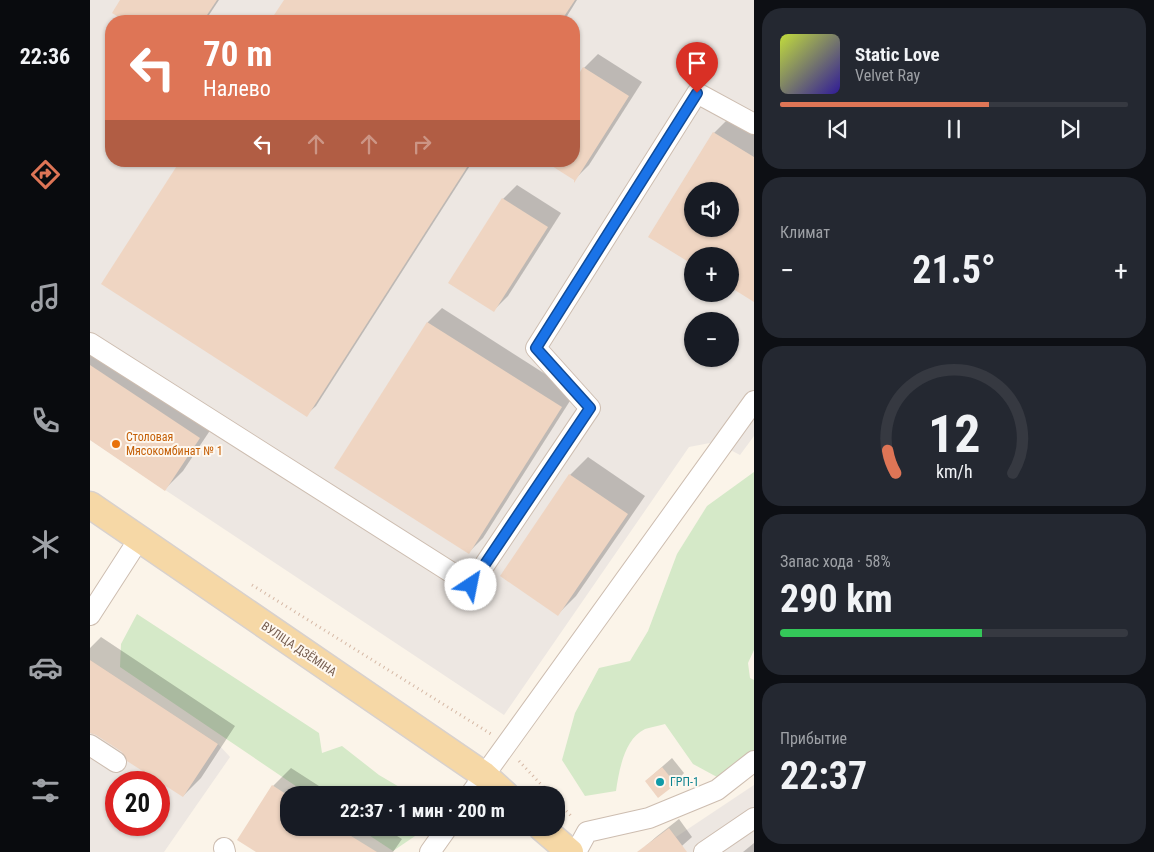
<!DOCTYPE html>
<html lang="ru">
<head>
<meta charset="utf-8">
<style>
  :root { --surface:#171b24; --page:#242831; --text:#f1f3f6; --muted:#9ea1a6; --line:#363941; --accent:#de7556 }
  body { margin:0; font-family:"Roboto Condensed",sans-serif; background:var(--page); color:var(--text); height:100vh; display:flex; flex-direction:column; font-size:19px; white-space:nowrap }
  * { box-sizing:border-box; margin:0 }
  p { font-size:16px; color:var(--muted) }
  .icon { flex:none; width:28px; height:28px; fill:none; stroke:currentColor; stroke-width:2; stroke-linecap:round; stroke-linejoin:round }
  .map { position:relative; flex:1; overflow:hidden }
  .panel { display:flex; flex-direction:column; gap:8px; padding:8px; background:#0d0f14; width:400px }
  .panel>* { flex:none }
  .banner { position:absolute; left:15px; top:15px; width:475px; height:152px; border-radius:20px; box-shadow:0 1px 4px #0004; background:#de7556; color:#fff; overflow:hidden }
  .fabs { position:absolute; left:594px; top:182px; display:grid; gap:10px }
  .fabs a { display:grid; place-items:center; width:55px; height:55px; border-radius:50%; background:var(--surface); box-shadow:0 1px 4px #0004; font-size:25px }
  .speed { position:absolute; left:15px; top:771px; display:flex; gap:10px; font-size:25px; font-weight:700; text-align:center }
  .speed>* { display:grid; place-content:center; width:65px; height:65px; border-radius:50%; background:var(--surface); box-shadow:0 1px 4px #0004; line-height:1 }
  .speed .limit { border:8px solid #d22; background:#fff; color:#111 }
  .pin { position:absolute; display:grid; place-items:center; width:42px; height:42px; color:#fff; margin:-51px -21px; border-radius:50% 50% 50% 0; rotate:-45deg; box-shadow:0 0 5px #0007 }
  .pin .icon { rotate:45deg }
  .me { position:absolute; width:55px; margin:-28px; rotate:34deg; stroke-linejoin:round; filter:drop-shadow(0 0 4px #0008) }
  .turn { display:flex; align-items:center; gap:18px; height:105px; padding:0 15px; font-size:22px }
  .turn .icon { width:65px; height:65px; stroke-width:2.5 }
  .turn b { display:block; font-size:35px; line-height:42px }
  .lanes { display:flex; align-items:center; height:48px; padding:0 15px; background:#0003; justify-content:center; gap:25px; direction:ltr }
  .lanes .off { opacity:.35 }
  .big { font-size:38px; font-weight:700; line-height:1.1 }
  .panel .tile { flex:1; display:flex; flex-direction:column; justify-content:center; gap:8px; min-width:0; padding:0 18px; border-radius:20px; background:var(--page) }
  .panel .dial { align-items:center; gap:0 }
  .dial svg { height:130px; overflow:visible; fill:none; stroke:var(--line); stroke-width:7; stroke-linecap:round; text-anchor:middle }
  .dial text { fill:var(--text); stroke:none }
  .song { display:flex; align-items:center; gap:15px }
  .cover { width:60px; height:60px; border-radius:8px; background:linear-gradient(135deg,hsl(70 70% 55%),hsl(250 70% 35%)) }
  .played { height:5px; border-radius:2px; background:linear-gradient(90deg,var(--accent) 60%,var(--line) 60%) }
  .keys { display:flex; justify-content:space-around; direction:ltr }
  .heat { display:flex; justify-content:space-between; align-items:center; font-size:28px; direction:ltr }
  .charge { height:8px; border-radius:4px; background:linear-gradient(90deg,#34c759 58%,var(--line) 0) }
  .trip { position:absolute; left:190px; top:786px; width:285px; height:50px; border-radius:20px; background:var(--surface); box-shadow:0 1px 4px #0004; font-weight:700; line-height:50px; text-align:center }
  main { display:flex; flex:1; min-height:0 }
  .tab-bar { display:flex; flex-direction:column; width:90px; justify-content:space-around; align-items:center; background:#090b0e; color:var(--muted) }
  .tab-bar .icon { width:35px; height:35px }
  .tab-bar .current { color:var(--accent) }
  .tab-bar b { font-size:22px; color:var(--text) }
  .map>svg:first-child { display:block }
  .industrial { fill:#ede7e2; fill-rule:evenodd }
  .green { fill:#d5e9c8 }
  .shadow { fill:#0003; fill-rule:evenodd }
  .building { fill:#efd5c2; fill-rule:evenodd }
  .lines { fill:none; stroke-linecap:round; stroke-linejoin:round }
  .minor-casing { stroke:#cdbdb0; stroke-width:22 }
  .major-casing { stroke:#d8d1cd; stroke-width:29 }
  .path { stroke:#d5b8a5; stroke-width:3; stroke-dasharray:1 4; stroke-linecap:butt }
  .minor { stroke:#fff; stroke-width:20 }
  .major { stroke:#f6d8a6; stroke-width:26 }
  .route-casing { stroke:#114b97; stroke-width:12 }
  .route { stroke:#1a73e8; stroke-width:9 }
  .food-dot { fill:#e8710a; stroke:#fef8f0; stroke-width:2 }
  .culture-dot { fill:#0f9aa8; stroke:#fef8f0; stroke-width:2 }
  .labels { text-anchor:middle; stroke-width:4; stroke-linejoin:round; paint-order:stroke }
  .food-label { font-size:12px; fill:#c56008; stroke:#fef8f0; text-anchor:start }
  .street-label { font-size:12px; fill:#755c4e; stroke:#fef8f0 }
  .culture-label { font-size:12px; fill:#0d838f; stroke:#fef8f0; text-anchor:start }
</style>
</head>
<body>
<main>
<nav class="tab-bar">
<b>22:36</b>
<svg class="icon current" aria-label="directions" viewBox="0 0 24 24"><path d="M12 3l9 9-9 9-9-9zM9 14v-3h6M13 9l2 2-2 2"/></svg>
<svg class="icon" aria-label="music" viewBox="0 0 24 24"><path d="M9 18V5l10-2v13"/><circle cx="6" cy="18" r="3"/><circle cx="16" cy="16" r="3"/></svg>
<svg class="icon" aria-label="phone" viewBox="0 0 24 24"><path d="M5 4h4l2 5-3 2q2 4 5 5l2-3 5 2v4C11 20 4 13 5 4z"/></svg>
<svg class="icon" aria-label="climate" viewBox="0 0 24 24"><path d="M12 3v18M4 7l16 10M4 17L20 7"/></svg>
<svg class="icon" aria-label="car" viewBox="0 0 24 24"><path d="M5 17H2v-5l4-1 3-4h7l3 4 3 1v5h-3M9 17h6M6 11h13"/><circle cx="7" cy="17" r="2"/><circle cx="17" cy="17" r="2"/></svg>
<svg class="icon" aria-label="filters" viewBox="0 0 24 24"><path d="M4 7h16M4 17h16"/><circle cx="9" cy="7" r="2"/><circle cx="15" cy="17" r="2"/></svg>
</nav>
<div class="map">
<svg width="664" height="852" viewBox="0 0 664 852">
  <rect width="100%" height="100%" fill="#fbf4e9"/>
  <g class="industrial">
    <path d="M0 0H664V436L650 455 625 442 599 447 414 715 0 440ZM21 21H484V161H21ZM602 191H640V229H602ZM602 256H640V294H602ZM602 321H640V359H602Z"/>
    <path d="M0 660 128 744 140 757 74 852H0ZM26 782H69V825H26Z"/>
    <polygon points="664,785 664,852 559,852 555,846 579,828 586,837"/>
  </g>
  <g class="green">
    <path d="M664 472V650L658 663 660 678 664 680V752L661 756 627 777 603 764 575 724C569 726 561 727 555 729 534 739 529 771 526 791L495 796 472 760 485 713 509 668 540 661 558 631 587 554 617 506Z"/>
    <polygon points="47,614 229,733 232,753 252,746 289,775 323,795 219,795 30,667 31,644"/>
    <polygon points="268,828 333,828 331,832 303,851"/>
  </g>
  <g class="shadow">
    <polygon points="32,0 129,0 115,21 37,21 24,12"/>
    <polygon points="195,0 487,0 474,21 182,21"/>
    <polygon points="508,54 552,82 499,165 485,179 484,84 494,68"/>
    <path d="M642 115 664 128V300L640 286V256H602V263L560 237 624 133ZM602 191H640V229H602Z"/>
    <polygon points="92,161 383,161 226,406 216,415"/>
    <polygon points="427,185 471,213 418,296 404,310 413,199"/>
    <polygon points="352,308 485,393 393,538 379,552 246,468 338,322"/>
    <polygon points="0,335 127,420 93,471 75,489 0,439"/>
    <polygon points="498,457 555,496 486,596 468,614 480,475"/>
    <polygon points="11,637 145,726 111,778 93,796 33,751 7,734 0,733 0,648"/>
    <polygon points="582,758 594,773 585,783 556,781"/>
    <polygon points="201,768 243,795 199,795 199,828 294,828 312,839 303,852 168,852 183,786"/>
    <polygon points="589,819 602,837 585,852 561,852 556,846 566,837"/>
    <polygon points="664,843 664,852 653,852"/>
  </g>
  <g class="building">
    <polygon points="30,0 127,0 113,21 35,21 22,13"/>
    <polygon points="194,0 485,0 471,21 180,21"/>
    <polygon points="493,67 539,96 484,183 484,180 454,161 484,161 484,82"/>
    <path d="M623 132 664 157V302L640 287V256H602V264L558 237ZM602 191H640V229H602Z"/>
    <polygon points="90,161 381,161 217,417 11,284"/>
    <polygon points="412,198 458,227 404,312 358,283"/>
    <polygon points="337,322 472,407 379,554 244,468"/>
    <polygon points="0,365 110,438 75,491 0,440"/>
    <polygon points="479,474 538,514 468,616 410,576"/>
    <polygon points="0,660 128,744 93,797 37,761 32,752 6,735 0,733"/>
    <polygon points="572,767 586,784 568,798 555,781"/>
    <polygon points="182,785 199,796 199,828 248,828 287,852 166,852 147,840"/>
    <polygon points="579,828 597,852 547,852"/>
  </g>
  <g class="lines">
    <g class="minor-casing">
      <g id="minor">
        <polyline points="0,343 381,585 500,408 446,348 607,93 664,124"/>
        <polyline points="0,615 49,539"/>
        <polyline points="0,745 26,762"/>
        <polyline points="380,795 664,401"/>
        <polyline points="134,848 135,852"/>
        <polyline points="340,852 357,828"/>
        <polyline points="486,852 497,832 559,818 627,790 664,761"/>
        <polyline points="614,852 664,818"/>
      </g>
    </g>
    <g class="major-casing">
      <g id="major">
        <polyline points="0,505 394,775 416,795"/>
        <polyline points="452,828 480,852"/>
      </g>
    </g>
    <g class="path">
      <polyline points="162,585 401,734"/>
      <polyline points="429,761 461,795"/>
      <polyline points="466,800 483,818"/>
    </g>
    <use href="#minor" class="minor"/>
    <use href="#major" class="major"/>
  </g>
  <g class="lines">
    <g class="route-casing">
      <polyline id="route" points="381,585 500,408 446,348 607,93"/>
    </g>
    <use href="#route" class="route"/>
  </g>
  <circle class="food-dot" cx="26" cy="444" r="5"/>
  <circle class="culture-dot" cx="570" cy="782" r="5"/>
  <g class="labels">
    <g class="food-label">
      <text x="36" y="441">Столовая<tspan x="36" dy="14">Мясокомбинат № 1</tspan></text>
    </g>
    <g class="street-label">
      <text transform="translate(209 649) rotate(34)" y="4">ВУЛІЦА ДЗЁМІНА</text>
    </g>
    <g class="culture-label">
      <text x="580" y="786">ГРП-1</text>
    </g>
  </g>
</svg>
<div class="fabs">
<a><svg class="icon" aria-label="sound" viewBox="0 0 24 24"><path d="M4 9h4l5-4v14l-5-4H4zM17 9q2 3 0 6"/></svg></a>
<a>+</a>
<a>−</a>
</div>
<div class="speed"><div class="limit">20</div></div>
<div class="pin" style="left:607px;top:93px;background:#d93025"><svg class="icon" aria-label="arrive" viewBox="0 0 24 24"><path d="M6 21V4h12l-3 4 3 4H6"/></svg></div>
<svg class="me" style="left:381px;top:585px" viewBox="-20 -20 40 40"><circle r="19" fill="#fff"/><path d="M0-13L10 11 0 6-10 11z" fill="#1a73e8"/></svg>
<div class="trip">22:37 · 1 мин · 200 m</div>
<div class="banner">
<div class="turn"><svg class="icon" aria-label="left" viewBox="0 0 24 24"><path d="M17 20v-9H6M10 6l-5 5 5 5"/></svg><div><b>70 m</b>Налево</div></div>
<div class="lanes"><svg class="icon" aria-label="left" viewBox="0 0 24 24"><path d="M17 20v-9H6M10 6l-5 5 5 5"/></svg><svg class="icon off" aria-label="ahead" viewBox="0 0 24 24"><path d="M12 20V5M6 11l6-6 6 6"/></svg><svg class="icon off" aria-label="ahead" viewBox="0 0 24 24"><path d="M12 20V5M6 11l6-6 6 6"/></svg><svg class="icon off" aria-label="right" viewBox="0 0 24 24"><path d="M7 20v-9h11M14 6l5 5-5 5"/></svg></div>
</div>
</div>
<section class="panel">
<div class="tile">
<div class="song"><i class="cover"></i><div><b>Static Love</b><p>Velvet Ray</p></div></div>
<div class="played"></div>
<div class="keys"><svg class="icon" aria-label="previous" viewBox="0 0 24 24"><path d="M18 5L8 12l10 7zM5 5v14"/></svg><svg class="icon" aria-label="pause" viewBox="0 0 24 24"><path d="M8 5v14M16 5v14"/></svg><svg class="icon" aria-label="next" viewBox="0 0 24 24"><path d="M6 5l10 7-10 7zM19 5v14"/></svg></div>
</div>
<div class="tile"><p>Климат</p>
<div class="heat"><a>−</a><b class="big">21.5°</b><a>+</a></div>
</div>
<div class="tile dial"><svg viewBox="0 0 100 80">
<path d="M14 69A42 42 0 1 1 86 69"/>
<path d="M14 69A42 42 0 0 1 9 55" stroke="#de7556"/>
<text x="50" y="56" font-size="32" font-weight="700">12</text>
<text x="50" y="72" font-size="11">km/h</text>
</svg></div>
<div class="tile"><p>Запас хода · 58%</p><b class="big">290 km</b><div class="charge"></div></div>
<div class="tile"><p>Прибытие</p><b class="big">22:37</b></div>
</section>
</main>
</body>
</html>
